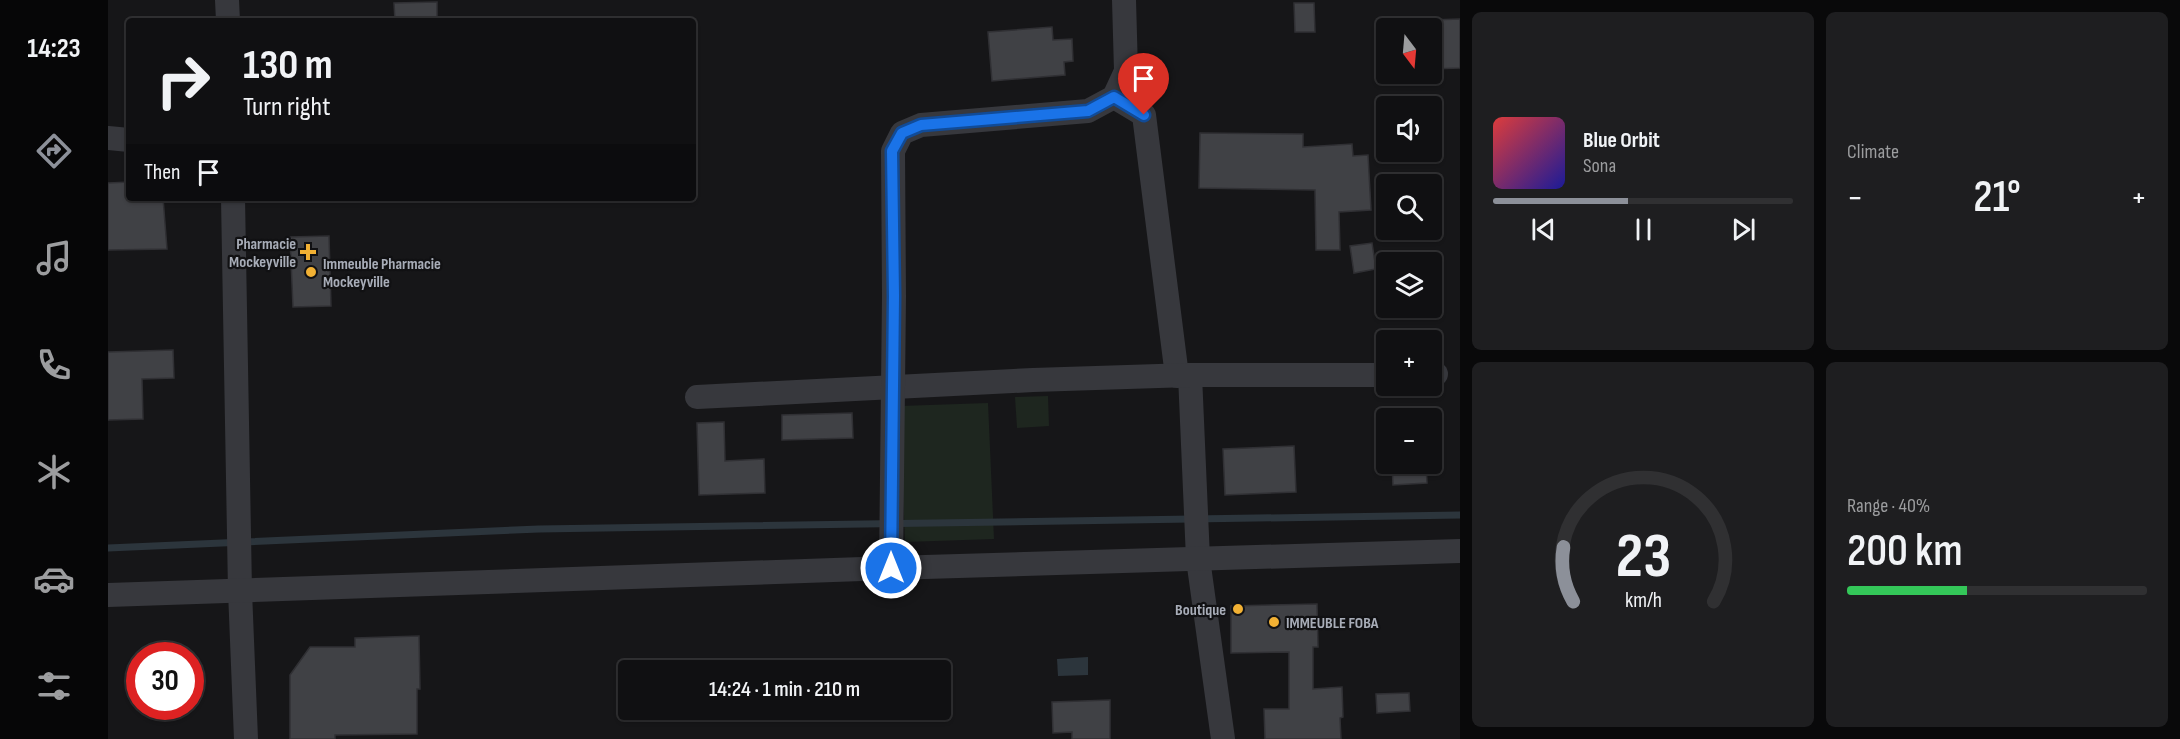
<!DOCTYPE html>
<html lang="en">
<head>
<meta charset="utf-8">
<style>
  :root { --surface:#101012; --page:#1e1e20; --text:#f1f3f6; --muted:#9c9d9f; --line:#303032; --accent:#8c9099 }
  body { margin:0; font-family:"Sofia Sans Condensed",sans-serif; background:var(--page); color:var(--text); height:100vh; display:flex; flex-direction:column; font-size:22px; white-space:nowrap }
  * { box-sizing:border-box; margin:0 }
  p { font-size:20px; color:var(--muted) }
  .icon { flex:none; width:33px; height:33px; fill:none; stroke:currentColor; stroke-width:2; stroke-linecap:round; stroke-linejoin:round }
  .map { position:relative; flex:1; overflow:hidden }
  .drawer { display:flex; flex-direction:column; gap:12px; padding:12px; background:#09090a; width:720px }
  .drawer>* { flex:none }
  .guide { position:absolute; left:18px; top:18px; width:570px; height:183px; border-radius:6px; box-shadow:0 2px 4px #0004,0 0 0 2px var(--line); background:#101012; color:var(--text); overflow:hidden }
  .needle { width:39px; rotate:164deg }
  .tools { position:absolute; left:1268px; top:18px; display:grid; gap:12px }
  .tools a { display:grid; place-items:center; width:66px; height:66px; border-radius:6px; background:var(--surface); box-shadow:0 2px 4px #0004,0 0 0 2px var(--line); font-size:30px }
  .speed { position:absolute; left:18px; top:642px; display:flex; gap:12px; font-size:30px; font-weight:700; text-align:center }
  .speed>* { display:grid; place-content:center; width:78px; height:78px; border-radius:50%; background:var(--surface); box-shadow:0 2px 4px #0004,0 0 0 2px var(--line); line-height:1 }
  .speed .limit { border:9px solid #d22; background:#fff; color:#111 }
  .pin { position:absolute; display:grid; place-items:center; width:51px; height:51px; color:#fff; margin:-62px -26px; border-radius:50% 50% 50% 0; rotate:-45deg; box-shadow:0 0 6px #0007 }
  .pin .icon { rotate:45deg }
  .me { position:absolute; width:66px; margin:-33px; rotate:0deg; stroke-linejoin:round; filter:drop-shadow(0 0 4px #0008) }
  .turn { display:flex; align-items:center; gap:21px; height:126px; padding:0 18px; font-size:27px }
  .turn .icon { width:78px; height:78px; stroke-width:2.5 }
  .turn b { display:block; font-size:42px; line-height:51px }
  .then { display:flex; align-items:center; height:57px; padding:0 18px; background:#0003; gap:12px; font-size:22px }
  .big { font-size:45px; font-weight:600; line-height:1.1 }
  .drawer .widget { flex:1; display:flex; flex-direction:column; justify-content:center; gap:9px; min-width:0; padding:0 21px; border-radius:9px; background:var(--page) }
  .drawer .dial { align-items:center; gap:0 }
  .dial svg { height:156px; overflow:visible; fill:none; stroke:var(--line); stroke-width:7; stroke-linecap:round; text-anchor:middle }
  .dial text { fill:var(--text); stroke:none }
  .song { display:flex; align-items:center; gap:18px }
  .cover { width:72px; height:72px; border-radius:9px; background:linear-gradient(135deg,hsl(0 70% 55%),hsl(240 70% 35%)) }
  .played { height:6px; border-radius:3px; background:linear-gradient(90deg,var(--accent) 45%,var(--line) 45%) }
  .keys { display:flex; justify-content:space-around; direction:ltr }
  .heat { display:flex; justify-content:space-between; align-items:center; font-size:33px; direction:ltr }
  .charge { height:9px; border-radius:4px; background:linear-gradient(90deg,#34c759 40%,var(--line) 0) }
  .drawer .tiles { flex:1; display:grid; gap:12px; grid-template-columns:repeat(2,1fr) }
  .trip { position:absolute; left:510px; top:660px; width:333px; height:60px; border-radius:6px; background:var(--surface); box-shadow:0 2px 4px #0004,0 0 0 2px var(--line); font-weight:600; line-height:60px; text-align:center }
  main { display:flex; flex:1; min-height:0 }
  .tab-bar { display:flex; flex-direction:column; width:108px; justify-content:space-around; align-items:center; background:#060607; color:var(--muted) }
  .tab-bar .icon { width:42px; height:42px }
  .tab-bar .active { color:var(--accent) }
  .tab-bar b { font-size:27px; color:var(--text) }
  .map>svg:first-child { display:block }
  .green { fill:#1e261f }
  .water { fill:#2c353c }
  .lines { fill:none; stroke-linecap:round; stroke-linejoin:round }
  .stream { stroke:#2c353c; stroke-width:7 }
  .building { fill:#404145; stroke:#303034; stroke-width:1.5 }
  .minor { stroke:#37383d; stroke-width:24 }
  .route-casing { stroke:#114b97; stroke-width:15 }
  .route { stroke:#1a73e8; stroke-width:10 }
  .poi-dot { fill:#f2b134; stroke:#111113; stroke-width:2 }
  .labels { text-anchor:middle; stroke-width:4.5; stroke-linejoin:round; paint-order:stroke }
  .poi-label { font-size:16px; font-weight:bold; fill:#a8adb8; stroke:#111113; text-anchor:end }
</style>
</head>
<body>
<main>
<nav class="tab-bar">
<b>14:23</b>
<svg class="icon active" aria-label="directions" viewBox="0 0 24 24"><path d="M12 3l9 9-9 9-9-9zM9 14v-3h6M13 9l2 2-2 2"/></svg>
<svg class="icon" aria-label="music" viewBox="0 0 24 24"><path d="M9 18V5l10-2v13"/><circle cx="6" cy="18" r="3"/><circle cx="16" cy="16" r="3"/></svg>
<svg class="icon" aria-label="phone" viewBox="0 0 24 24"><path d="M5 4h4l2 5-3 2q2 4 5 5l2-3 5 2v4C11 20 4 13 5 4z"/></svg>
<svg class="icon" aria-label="climate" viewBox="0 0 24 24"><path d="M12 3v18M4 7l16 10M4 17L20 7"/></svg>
<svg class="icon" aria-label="car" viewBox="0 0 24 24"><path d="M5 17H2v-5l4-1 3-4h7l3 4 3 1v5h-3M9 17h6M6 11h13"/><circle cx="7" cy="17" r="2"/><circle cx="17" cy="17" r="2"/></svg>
<svg class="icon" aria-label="filters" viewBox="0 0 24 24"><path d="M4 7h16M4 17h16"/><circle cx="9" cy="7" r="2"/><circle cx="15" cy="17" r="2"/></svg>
</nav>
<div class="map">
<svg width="1352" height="739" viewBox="0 0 1352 739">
  <rect width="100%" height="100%" fill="#161618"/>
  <g class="green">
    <polygon points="940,396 941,426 909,428 907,397"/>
    <polygon points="880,403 886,539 797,542 792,406"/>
  </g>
  <polygon class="water" points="980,657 980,675 950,676 949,659"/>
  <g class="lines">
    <polyline class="stream" points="0,548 431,529 1352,515"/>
  </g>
  <g class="building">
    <polygon points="329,2 329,21 287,21 286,3"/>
    <polygon points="1186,3 1206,3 1207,32 1187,32"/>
    <polygon points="1352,19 1352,68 1323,69 1323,20"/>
    <polygon points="944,27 945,40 964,39 965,61 956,62 957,75 884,81 880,32"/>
    <polygon points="1092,133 1195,134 1195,147 1244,144 1245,156 1260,155 1263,210 1231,212 1232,250 1208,250 1207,190 1091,188"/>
    <polygon points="21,182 21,198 55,198 59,249 0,250 0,183"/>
    <polygon points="221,236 223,306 185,307 182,237"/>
    <polygon points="1264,243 1268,269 1246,273 1242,246"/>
    <polygon points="65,350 66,378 34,379 35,419 0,420 0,352"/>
    <polygon points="744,413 745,438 674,440 674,415"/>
    <polygon points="616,422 617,461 656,459 657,493 591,495 589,423"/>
    <polygon points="1186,446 1188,492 1117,495 1115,449"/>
    <polygon points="1284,464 1318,464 1319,483 1285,485"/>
    <polygon points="1209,604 1210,647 1205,647 1205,689 1234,687 1235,717 1232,718 1233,739 1157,739 1156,709 1181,709 1181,652 1123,653 1123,606"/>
    <polygon points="311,636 312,689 309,689 309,734 227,735 227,739 182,739 182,675 202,647 247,647 247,638"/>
    <polygon points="1301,693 1302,711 1269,713 1268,694"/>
    <polygon points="1002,700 1002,739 964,739 964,732 945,733 944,702"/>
  </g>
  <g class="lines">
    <g class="minor">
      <polyline points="119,0 120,21"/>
      <polyline points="1006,97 1036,115 1069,376"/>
      <polyline points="0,138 21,140"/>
      <polyline points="125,198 132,591 138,739"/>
      <polyline points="1323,374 1328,374"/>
      <polyline points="1082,375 1090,559 1115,739"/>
      <polyline points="589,397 925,380 1082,375 1278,375"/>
      <polyline points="783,568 786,296 785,151 794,133 813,125 980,111 1006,97 1018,71 1016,0"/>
      <polyline points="0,595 783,568 1352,551"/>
    </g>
  </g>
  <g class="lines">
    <g class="route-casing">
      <polyline id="route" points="783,568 786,296 784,151 794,133 813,125 980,111 1006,97 1036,115"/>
    </g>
    <use href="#route" class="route"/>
  </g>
  <g class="poi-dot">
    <path d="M197 243h6v6h6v6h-6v6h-6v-6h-6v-6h6z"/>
    <circle cx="203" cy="272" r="6"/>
    <circle cx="1130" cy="609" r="6"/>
    <circle cx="1166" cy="622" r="6"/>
  </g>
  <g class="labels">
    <g class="poi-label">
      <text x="188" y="249">Pharmacie<tspan x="188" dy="18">Mockeyville</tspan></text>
      <text x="215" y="269" text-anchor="start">Immeuble Pharmacie<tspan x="215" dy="18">Mockeyville</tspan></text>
      <text x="1118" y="615">Boutique</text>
      <text x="1178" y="628" text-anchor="start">IMMEUBLE FOBA</text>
    </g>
  </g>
</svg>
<div class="tools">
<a><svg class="needle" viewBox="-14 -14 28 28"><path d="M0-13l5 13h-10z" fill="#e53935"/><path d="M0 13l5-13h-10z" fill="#9c9d9f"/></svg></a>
<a><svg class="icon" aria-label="sound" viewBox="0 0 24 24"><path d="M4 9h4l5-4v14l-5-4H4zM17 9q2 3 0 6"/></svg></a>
<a><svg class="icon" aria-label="search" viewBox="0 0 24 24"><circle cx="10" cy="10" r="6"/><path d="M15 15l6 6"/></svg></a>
<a><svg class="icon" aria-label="layers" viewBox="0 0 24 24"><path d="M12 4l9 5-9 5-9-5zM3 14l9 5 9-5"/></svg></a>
<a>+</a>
<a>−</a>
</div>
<div class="speed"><div class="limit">30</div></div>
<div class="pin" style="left:1036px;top:115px;background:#d93025"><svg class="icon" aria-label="arrive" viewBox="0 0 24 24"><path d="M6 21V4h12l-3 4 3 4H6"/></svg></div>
<svg class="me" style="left:783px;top:568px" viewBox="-20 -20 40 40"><circle r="17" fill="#1a73e8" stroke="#fff" stroke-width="3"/><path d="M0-11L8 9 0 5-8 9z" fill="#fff"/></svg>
<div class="trip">14:24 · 1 min · 210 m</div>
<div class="guide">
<div class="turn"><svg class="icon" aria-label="right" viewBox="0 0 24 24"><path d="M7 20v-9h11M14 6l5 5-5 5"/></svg><div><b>130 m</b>Turn right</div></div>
<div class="then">Then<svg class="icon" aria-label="arrive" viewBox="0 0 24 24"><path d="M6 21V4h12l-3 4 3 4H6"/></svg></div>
</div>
</div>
<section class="drawer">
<div class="tiles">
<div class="widget">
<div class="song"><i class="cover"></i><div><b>Blue Orbit</b><p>Sona</p></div></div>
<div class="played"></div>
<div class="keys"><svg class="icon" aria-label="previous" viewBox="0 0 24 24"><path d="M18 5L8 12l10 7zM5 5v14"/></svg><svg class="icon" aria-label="pause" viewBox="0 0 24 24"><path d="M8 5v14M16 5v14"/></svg><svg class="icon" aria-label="next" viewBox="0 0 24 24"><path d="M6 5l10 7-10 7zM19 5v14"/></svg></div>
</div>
<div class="widget"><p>Climate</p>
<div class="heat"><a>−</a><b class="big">21°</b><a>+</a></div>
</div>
<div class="widget dial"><svg viewBox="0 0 100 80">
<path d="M14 69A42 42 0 1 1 86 69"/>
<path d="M14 69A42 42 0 0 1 9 41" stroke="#8c9099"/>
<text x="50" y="56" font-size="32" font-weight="700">23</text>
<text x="50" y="72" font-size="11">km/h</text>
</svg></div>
<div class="widget"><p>Range · 40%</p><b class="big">200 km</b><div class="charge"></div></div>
</div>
</section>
</main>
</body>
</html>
